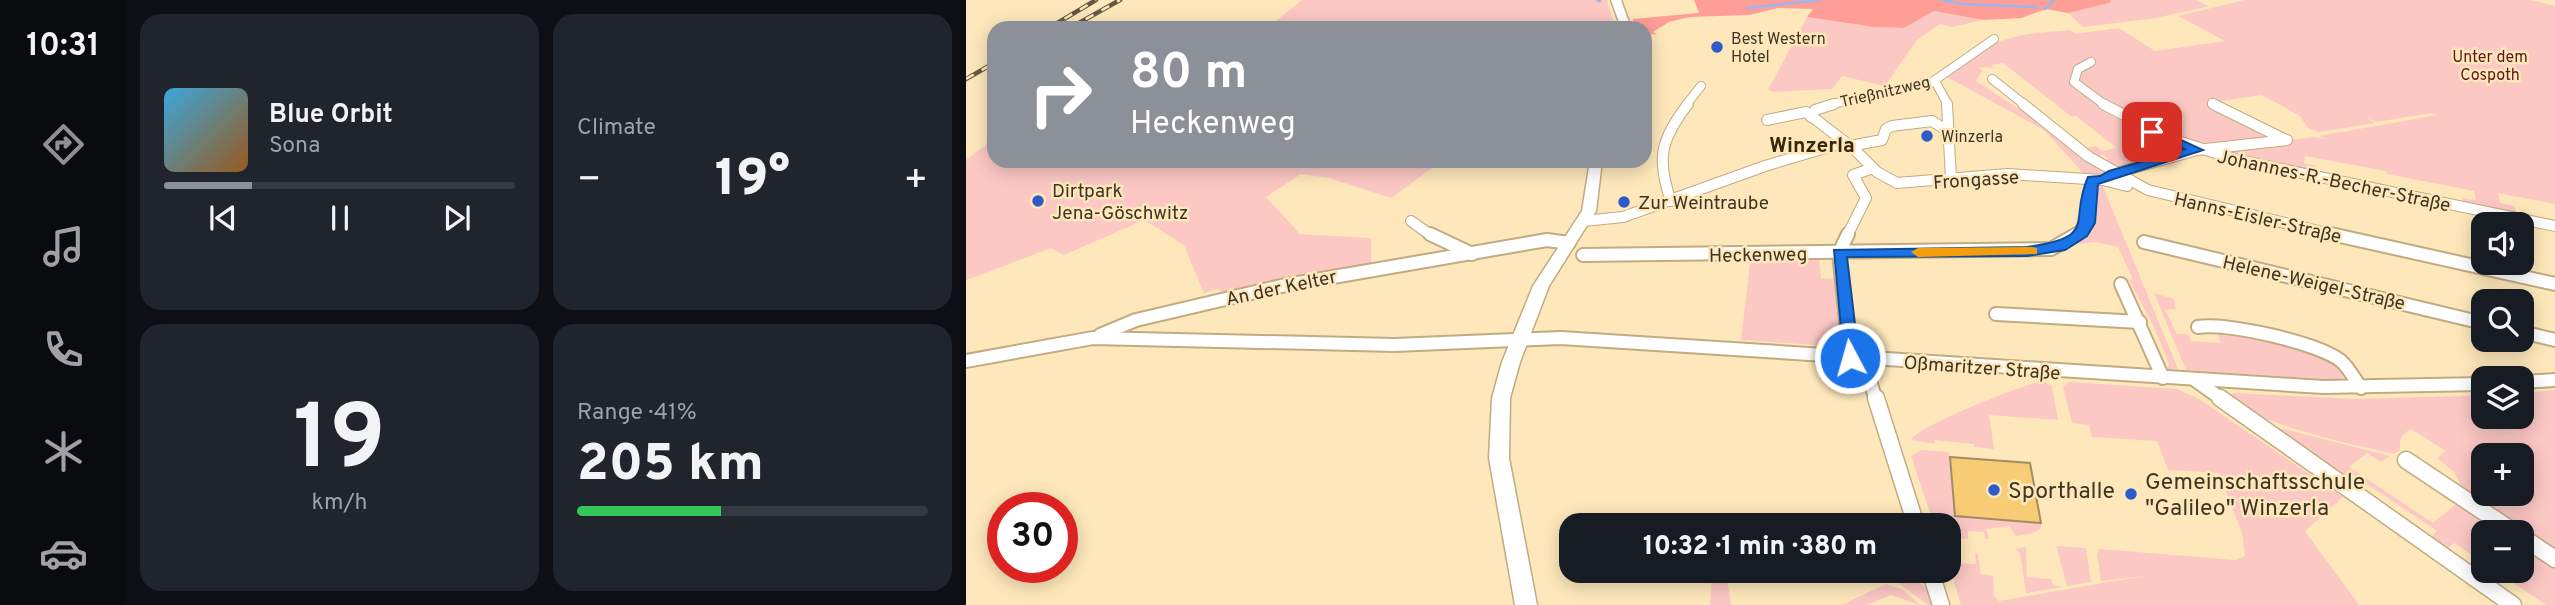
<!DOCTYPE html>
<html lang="en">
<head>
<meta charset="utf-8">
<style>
  :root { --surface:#171b24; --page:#20242c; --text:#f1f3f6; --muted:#9ea1a6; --line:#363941; --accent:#8c9099 }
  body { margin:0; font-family:Overpass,sans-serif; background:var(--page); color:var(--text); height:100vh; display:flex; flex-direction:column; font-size:26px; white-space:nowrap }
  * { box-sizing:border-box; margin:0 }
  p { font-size:23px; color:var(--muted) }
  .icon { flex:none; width:38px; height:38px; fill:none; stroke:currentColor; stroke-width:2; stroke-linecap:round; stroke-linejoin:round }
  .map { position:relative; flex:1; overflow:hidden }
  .side { display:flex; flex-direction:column; gap:14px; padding:14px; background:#0d0f14; width:840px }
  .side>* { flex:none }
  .guide { position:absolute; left:21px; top:21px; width:665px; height:147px; border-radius:21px; box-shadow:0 4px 18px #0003; background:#8c9099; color:#fff; overflow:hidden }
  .buttons { position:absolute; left:1505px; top:212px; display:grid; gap:14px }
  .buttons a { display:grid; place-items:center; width:63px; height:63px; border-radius:14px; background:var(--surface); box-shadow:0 4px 18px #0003; font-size:35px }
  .speed { position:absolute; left:21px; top:492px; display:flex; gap:14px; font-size:35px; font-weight:700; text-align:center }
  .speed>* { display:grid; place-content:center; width:91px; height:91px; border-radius:50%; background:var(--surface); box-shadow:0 4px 18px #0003; line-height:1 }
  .speed .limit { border:10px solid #d22; background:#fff; color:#111 }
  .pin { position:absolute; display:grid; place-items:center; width:60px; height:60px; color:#fff; margin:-30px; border-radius:14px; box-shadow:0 4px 10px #0006 }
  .me { position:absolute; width:77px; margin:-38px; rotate:354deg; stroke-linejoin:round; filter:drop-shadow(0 0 5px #0008) }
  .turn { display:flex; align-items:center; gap:24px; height:147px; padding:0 28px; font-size:32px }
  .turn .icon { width:91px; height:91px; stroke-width:2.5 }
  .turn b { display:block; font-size:49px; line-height:60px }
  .big { font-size:52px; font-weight:800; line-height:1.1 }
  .side .card { flex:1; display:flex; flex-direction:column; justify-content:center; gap:10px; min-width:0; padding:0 24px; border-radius:21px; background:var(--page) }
  .side .dial { align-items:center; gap:0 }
  .dial b { font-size:91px; line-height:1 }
  .song { display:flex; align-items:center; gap:21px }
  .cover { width:84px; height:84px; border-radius:10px; background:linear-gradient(135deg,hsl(200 70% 55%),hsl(30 70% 35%)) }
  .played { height:7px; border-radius:4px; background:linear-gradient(90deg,var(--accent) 25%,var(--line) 25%) }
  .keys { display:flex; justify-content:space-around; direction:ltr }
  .heat { display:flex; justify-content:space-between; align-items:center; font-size:38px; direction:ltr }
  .charge { height:10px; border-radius:5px; background:linear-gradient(90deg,#34c759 41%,var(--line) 0) }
  .side .tiles { flex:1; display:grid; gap:14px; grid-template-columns:repeat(2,1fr) }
  .trip { position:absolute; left:593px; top:513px; width:402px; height:70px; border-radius:21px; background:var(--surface); box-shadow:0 4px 18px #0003; font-weight:800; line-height:70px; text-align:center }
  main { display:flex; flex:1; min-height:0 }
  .tab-bar { display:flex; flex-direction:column; width:126px; justify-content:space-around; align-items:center; background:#090b0e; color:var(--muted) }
  .tab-bar .icon { width:49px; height:49px }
  .tab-bar .on { color:var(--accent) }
  .tab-bar b { font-size:32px; color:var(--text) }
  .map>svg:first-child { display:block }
  .green { fill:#fcc8c4; fill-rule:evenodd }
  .forest { fill:#ff9d97 }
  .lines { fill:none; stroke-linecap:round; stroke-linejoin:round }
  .stream { stroke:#9ab6ef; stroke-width:2.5 }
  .building { fill:#f7cc74; stroke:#a28d63; stroke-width:2 }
  .minor-far3-casing { stroke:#c1ab81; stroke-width:10 }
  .minor-far2-casing { stroke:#c1ab81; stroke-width:12 }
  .minor-far1-casing { stroke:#c1ab81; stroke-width:16 }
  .minor-casing { stroke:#c1ab81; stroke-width:19 }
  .tertiary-casing { stroke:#c1ab81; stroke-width:3 }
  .minor-far3 { stroke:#fff; stroke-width:8 }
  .minor-far2 { stroke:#fff; stroke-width:10 }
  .minor-far1 { stroke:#fff; stroke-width:12 }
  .minor { stroke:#fff; stroke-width:16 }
  .tertiary { fill:#fff; fill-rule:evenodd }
  .rail-casing { stroke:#655942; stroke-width:4.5 }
  .rail { stroke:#fee8bb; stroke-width:2.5; stroke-dasharray:9; stroke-linecap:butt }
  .route { fill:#1a73e8; stroke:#114b97; stroke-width:2 }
  .slow { fill:#f59e0b }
  .poi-dot { fill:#2e5bca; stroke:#fee8bb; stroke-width:2.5 }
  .labels { text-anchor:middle; stroke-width:5; stroke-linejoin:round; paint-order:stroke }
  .far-poi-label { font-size:16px; fill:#3e3523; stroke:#fee8bb; text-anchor:start }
  .far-park-label { font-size:16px; fill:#601718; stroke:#fee8bb }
  .far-street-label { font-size:16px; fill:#3e3523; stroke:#fee8bb }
  .street-label { font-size:19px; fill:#3e3523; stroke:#fee8bb }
  .poi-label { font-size:19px; fill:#3e3523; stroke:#fee8bb; text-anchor:start }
  .far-district-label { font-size:21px; font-weight:bold; fill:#352707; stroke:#fee8bb }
  .near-poi-label { font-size:23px; fill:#3e3523; stroke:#fee8bb; text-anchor:start }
</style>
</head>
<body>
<main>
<nav class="tab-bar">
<b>10:31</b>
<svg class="icon on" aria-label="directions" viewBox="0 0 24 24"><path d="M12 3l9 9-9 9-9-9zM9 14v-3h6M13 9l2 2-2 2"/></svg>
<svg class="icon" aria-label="music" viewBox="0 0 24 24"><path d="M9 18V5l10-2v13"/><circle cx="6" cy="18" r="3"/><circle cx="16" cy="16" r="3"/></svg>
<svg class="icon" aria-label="phone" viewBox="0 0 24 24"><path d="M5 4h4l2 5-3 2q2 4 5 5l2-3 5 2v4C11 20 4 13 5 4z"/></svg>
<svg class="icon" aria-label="climate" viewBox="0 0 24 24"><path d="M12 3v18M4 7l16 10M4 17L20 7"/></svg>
<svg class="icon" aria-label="car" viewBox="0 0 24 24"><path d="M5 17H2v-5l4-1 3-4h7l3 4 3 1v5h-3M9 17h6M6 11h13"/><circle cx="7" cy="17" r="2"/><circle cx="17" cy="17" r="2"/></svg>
</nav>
<section class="side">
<div class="tiles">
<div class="card">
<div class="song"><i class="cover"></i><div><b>Blue Orbit</b><p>Sona</p></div></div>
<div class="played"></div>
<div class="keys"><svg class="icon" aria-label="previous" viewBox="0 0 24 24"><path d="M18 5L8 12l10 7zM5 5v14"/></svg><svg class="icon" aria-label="pause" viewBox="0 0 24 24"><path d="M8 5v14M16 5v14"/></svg><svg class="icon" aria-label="next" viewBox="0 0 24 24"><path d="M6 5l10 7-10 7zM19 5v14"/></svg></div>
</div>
<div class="card"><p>Climate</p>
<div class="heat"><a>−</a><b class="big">19°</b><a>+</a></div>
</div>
<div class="card dial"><b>19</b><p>km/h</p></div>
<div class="card"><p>Range · 41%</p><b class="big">205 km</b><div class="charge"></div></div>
</div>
</section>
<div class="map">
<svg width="1589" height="605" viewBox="0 0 1589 605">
  <rect width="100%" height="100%" fill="#fee8bb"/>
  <g class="green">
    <polygon points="336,0 641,0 649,28 301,28"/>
    <polygon points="1145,0 1230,0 1243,6 1190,18 1117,27 1102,13 1143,3"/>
    <path d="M1279 0H1565L1589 6V204L1532 193 1534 203 1548 206 1551 213 1497 202 1496 198 1510 200 1508 191 1421 174 1420 171 1339 156 1338 163 1350 166 1351 173 1301 162V159L1293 158 1292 161 1245 150 1348 137 1362 139 1353 136 1472 115 1466 113 1410 122 1400 117 1409 123 1353 132 1342 128 1334 116 1296 95 1248 102 1319 137 1234 146 1208 137 1211 135 1155 108 1143 107 1110 82 1107 72 1103 79 1146 116 1221 149 1184 160 1181 157 1186 154 1174 148 1155 153 1166 161 1177 162 1153 170 1137 160 1142 159 1137 155 1131 156 1120 148 1130 146 1136 151 1151 148 1110 116 1106 117 1037 63 1025 65 1028 68 1013 67 1016 71 1010 81 1075 123 1141 174 1121 177 1078 130 981 77C1025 36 1046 35 1104 30L1109 34 1153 28 1189 51 1259 41 1212 16Z"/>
    <polygon points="968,11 1017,20 986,27 974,24 950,41 919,86 876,76 866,89 807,92 802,90 841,17 908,27 938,28"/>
    <polygon points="28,138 28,161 476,161 425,198 363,178 335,174 300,197 334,234 405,238 405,264 260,294 252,289 238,293 218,245 178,220 98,255 85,248 0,280 0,160"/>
    <polygon points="1136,184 1212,369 1201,369 1203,364 1188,327 1163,280 1167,279 1152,247 1130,242 1109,244 1126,224 1130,187"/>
    <polygon points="667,255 853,258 855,278 869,279 875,341 864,346 775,340 784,264"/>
    <polygon points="1188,293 1208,299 1210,309 1199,310 1211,334 1222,334 1225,341 1255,343 1252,335 1273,337 1275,331 1279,332 1279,337 1289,340 1290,335 1369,361 1378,373 1377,377 1372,380 1220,370"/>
    <path d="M1077 381 1086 386 1092 420 1023 415 1028 449 1008 447V444L968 440V444L945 440C954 425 1055 385 1077 381Z"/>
    <polygon points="1104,382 1211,389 1233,399 1377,497 1339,531 1393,605 995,605 984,569 984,552 991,552 992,563 1010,564 1009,553 1012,554 1015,574 1027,576 1028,596 1033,601 1177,576 1135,581 1131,554 1134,549 1269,560 1279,556 1276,533 1253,473 1202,470 1191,441 1126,437 1123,425 1106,423 1097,386"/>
    <path d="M1589 390V555L1499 493 1488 472 1471 458 1480 451 1445 429C1435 435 1433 439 1434 450L1428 454C1396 446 1274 423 1266 393L1390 399 1517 395V416H1556V393ZM1517 455H1556V494H1517Z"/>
    <polygon points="1298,424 1424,456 1415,462 1401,453 1383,467 1467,523 1489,505 1433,466 1541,532 1517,532 1517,562 1488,543 1479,550 1463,539 1471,531 1389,476 1380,482"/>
    <polygon points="955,450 983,452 989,516 1075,523 1075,528 1068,533 1050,536 1044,526 1020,529 1023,539 1019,539 1018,532 1002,531 1002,539 984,537 984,525 968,525 945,456"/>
    <polygon points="1556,542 1589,563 1589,605 1580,605 1529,571 1556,570"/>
    <polygon points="1090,546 1120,548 1125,582 1101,586"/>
    <polygon points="1060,547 1061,577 1085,579 1087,585 1097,587 1060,593 1054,553 1049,549"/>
    <polygon points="746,571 760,571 765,605 744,605"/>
    <polygon points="942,574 965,592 971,605 962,605 928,580"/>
    <polygon points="920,584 936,589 954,605 925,595 901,605 875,605"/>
  </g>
  <polygon class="forest" points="728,0 1145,0 1143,3 1102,13 1080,9 1055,18 1017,20 968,11 938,28 908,27 841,17 847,9 812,8 783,15 723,17 703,22 687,32 691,34 679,35 679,28 668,28 667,19 733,13"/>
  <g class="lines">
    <g class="stream">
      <polyline points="631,0 634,1"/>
      <polyline points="976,0 995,4 1071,7"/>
      <polyline points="781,8 854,0"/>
      <polyline points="1079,9 1088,0"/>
    </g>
  </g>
  <polygon class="building" points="984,457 1064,463 1075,523 989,516"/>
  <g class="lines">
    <g class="minor-far3-casing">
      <g id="minor-far3">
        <polyline points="1125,62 1112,69 1108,82 1139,105"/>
        <polyline points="1026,79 1059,105"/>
        <polyline points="969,81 982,105"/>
        <polyline points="1246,103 1251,105"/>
        <polyline points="720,105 735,86"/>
        <polyline points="862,105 966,82 1028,39"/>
      </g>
    </g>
    <g class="minor-far2-casing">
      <g id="minor-far2">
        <polyline points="981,104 985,179"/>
        <polyline points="1057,104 1123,157 1182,190 1373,236"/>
        <polyline points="1137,104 1202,138 1272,160 1589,226"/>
        <polyline points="1247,104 1320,140"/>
        <polyline points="845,117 849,110 868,104"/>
        <polyline points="801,120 840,112 888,149 911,172 931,183 1042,174 1137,180 1161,186"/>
        <polyline points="884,146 916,140 920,129 926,126 966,121 985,133"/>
        <polyline points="1146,174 1231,150 1321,140"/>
        <path d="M705 201C690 158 695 139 722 104"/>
        <polyline points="445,221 466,236"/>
        <polyline points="618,221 657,217 799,166 879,142"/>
        <polyline points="881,236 900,198 887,175 907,168"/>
        <polyline points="1110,236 1123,214 1126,180"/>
      </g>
    </g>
    <g class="minor-far1-casing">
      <g id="minor-far1">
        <polyline points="464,234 506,254"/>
        <polyline points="882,234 873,253 884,358"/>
        <polyline points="1365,234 1589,284"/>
        <polyline points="1178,242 1517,323"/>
        <polyline points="617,255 1085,249 1111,234"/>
        <polyline points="1155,284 1197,378"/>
        <polyline points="1030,314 1174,322"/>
        <path d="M1232 327C1260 322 1353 343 1375 361 1383 368 1389 380 1395 388"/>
        <polyline points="1556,332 1589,340"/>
        <polyline points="134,335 170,320 315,286 581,240 603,243"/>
        <polyline points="897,359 910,400"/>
        <polyline points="0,361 127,338 429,345 595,338 1357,387 1517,384"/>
        <polyline points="1229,380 1257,400"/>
        <polyline points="1556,382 1589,380"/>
      </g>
    </g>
    <g class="minor-casing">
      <g id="minor">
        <polyline points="910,398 950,525"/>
        <polyline points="1254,398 1547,605"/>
        <polyline points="1440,460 1548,532"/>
        <polyline points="1556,537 1589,559"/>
        <polyline points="964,570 975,605"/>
      </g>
    </g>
    <g class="tertiary-casing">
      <g id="tertiary">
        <polygon points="645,0 655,0 665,28 655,28"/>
        <polygon points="624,161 636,161 630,211 583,286 554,362 544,398 543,458 571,605 549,605 523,458 526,398 536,362 567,286 616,211"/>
      </g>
    </g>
    <use href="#minor-far3" class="minor-far3"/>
    <use href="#minor-far2" class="minor-far2"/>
    <use href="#minor-far1" class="minor-far1"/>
    <use href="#minor" class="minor"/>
    <use href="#tertiary" class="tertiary"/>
    <g class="rail-casing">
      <g id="rail">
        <polyline points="83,28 130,0"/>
        <polyline points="104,28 154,0"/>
        <polyline points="0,79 28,63"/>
      </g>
    </g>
    <use href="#rail" class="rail"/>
  </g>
  <path class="route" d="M1182 129H1191L1237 150 1132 184 1129 223 1121 236 1099 250 1061 256 881 257 893 358 884 364 878 362 868 250 1061 247C1134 237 1102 222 1122 177L1134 176 1143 171 1219 149 1182 134Z"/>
  <polygon class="slow" points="1066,247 1071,248 1071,254 952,257 945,252 952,248"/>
  <g class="poi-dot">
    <circle cx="751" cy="47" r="7"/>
    <circle cx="961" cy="136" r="7"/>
    <circle cx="72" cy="201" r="7"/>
    <circle cx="658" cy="202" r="7"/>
    <circle cx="1028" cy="490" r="7"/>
    <circle cx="1165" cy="494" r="7"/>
  </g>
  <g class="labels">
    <g class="far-poi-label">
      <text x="765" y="44">Best Western<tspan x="765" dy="18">Hotel</tspan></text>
      <text x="975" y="142">Winzerla</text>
    </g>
    <g class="far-park-label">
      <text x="1524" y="62">Unter dem<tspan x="1524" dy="18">Cospoth</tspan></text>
    </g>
    <g class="far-street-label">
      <text transform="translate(919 91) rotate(-13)" y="6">Trießnitzweg</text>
    </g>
    <g class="street-label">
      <text transform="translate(1010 179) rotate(-4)" y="7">Frongasse</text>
      <text transform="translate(1368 180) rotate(12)" y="7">Johannes-R.-Becher-Straße</text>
      <text transform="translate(1292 217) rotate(13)" y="7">Hanns-Eisler-Straße</text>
      <text transform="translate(792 254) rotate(-1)" y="7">Heckenweg</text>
      <text transform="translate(1348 282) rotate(13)" y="7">Helene-Weigel-Straße</text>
      <text transform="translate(315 287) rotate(-12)" y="7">An der Kelter</text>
      <text transform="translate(1016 367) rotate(4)" y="7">Oßmaritzer Straße</text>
    </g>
    <g class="poi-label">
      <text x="86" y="197">Dirtpark<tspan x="86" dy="22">Jena-Göschwitz</tspan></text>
      <text x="672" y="209">Zur Weintraube</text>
    </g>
    <g class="far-district-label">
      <text x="846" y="152">Winzerla</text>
    </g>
    <g class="near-poi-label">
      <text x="1179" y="489">Gemeinschaftsschule<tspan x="1179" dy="26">"Galileo" Winzerla</tspan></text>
      <text x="1042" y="498">Sporthalle</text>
    </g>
  </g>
</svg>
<div class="buttons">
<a><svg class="icon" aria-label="sound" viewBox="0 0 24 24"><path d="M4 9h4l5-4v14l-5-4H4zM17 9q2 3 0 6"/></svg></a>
<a><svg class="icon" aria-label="search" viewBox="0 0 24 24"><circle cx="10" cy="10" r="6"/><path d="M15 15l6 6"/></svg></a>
<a><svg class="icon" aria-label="layers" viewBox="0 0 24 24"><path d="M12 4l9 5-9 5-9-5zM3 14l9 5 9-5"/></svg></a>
<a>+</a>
<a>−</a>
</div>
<div class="speed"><div class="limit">30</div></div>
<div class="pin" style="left:1186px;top:132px;background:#d93025"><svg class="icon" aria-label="arrive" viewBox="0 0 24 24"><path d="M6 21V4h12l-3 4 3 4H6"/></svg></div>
<svg class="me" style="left:884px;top:358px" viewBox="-20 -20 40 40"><circle r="17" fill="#1a73e8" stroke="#fff" stroke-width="3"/><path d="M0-11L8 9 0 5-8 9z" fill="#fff"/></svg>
<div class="trip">10:32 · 1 min · 380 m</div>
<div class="guide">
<div class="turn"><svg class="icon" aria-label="right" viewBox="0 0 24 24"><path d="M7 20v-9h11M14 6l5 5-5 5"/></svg><div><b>80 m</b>Heckenweg</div></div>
</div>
</div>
</main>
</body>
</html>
